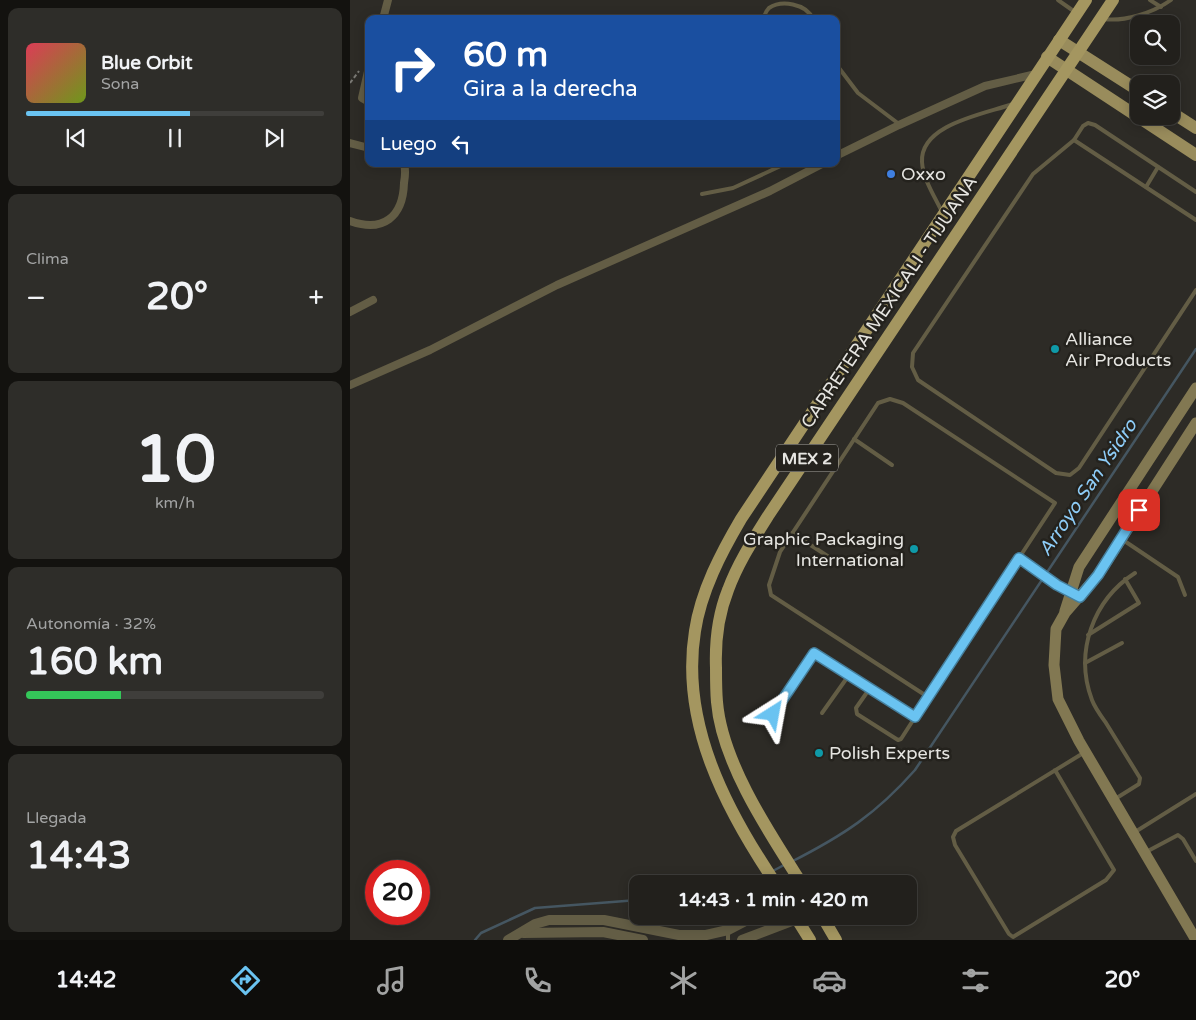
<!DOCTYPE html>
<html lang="es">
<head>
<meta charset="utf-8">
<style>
  :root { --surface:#22201c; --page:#2e2d29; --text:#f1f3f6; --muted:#a2a3a3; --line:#3f3e3b; --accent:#6ac3f1 }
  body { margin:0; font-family:"Varela Round",sans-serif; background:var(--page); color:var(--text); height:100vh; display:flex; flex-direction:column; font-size:19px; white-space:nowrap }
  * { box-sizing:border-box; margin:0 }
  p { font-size:16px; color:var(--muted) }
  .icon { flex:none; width:28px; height:28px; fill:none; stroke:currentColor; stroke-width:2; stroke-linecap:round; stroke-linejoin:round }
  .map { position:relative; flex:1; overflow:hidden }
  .details { display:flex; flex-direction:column; gap:8px; padding:8px; background:#13120f; width:350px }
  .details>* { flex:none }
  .hud { position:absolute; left:15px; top:15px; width:475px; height:152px; border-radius:10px; box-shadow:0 2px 12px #0003,0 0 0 1px var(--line); background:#1a4fa0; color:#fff; overflow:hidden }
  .controls { position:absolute; left:780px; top:15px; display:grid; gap:10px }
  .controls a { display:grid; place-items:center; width:50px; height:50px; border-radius:10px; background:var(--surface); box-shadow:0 2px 12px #0003,0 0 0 1px var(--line); font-size:25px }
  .speed { position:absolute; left:15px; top:860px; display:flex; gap:10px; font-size:25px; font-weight:700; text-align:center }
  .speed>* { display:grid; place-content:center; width:65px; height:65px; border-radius:50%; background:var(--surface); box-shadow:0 2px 12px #0003,0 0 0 1px var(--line); line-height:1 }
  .speed .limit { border:8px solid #d22; background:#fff; color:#111 }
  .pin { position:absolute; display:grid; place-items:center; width:42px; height:42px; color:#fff; margin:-21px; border-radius:10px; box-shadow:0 2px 8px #0006 }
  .me { position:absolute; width:55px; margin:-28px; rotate:34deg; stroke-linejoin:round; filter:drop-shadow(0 0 4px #0008) }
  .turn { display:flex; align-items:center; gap:18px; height:105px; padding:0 15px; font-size:22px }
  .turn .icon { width:65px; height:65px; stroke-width:2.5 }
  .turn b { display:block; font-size:35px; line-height:42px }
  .then { display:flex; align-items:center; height:48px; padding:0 15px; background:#0003; gap:10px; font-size:19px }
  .big { font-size:38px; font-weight:700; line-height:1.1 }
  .details .card { flex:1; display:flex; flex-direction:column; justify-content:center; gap:8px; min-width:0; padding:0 18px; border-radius:10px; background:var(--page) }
  .details .dial { align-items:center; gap:0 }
  .dial b { font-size:65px; line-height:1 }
  .song { display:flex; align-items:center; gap:15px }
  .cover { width:60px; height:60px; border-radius:8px; background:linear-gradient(135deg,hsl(350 70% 55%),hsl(80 70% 35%)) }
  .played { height:5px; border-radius:2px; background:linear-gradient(90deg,var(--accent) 55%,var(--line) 55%) }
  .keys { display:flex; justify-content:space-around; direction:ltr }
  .heat { display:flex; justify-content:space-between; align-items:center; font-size:28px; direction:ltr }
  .charge { height:8px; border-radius:4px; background:linear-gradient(90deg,#34c759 32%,var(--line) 0) }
  .trip { position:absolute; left:279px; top:875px; width:288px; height:50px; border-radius:10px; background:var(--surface); box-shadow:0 2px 12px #0003,0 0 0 1px var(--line); font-weight:700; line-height:50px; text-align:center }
  .tabs { display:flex; height:80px; justify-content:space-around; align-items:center; background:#0e0d0b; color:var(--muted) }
  .tabs .icon { width:35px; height:35px }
  .tabs .current { color:var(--accent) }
  .tabs b { font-size:22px; color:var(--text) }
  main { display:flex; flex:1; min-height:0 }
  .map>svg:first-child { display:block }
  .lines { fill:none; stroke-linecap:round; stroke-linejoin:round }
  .stream { stroke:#455661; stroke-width:2.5 }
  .path { stroke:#797873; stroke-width:2; stroke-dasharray:4 2.5; stroke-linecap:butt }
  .service { stroke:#635d45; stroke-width:4 }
  .minor { stroke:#635d45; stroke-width:8 }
  .tertiary { stroke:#635d45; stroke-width:10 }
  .secondary { stroke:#827852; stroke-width:11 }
  .primary { stroke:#998c5c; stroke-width:12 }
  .trunk { stroke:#a49660; stroke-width:12 }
  .route-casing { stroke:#457f9d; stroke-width:12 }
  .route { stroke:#6ac3f1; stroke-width:9 }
  .shop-dot { fill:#3f7fe0; stroke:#24221d; stroke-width:2 }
  .culture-dot { fill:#0f9aa8; stroke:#24221d; stroke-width:2 }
  .labels { text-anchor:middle; stroke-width:5; stroke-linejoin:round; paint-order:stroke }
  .shield { fill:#24221d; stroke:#acaaa6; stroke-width:1 }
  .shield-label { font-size:16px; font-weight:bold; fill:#e6e5e1 }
  .poi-label { font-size:18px; fill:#e6e5e1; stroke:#24221d; text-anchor:start }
  .street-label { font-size:18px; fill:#e6e5e1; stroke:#24221d }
  .water-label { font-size:19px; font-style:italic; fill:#8ecdf8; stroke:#24221d }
</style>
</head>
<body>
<main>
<section class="details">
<div class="card">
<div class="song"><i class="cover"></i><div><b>Blue Orbit</b><p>Sona</p></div></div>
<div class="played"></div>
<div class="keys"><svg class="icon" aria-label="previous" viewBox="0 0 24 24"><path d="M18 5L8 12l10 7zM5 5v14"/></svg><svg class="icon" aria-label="pause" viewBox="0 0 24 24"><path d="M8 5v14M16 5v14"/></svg><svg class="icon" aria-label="next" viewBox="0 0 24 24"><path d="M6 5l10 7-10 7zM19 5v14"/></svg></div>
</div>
<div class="card"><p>Clima</p>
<div class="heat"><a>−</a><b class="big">20°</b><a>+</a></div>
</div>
<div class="card dial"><b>10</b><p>km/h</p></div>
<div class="card"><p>Autonomía · 32%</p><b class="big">160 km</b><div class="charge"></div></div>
<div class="card"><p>Llegada</p><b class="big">14:43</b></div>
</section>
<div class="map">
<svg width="846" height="940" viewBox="0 0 846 940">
  <rect width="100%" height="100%" fill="#2d2b26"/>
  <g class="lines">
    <g class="stream">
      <path d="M441 862C494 835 526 814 565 770L846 349"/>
      <polyline points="421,872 434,865"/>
      <polyline points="398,884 414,875"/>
      <polyline points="125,940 131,933 185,908 288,900"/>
    </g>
    <polyline class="path" points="0,83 9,71"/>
    <g class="service">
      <polyline points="708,0 725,12"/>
      <polyline points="800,0 811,7"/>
      <path d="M413 19C414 16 416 11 419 8 431 0 456 3 463 19"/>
      <path d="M753 19C774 22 803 13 821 0"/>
      <polyline points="486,64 508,93 549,124"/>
      <polyline points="724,140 846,220"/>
      <polyline points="796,187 808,167"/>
      <polyline points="846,192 745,125 738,123 733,126 724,140 683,174 563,353 562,367 568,380 706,473 720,475 729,468 846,290"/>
      <polyline points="352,194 383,188 435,164"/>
      <path d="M592 212C585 197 573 179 572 162 570 124 635 114 663 104"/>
      <polyline points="504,439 542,465"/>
      <polyline points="442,533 479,557"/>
      <polyline points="773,540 828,577 835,595"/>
      <polyline points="669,558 705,503 553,403 540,399 528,403 430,552 419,585 421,595 578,697 669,558 719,592"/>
      <polyline points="738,635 789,603 775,579"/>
      <polyline points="735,663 772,643"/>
      <polyline points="520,688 506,708 507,714 548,740 551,739 578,697"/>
      <polyline points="472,713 499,675"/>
      <polyline points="423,715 464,653 565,717"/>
      <polyline points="705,770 764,870 756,880 663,937 659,934 605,845 603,837 606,831 735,752"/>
      <path d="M765 799 789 784 790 778C779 760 767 741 756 723 751 716 745 708 742 700 724 652 743 600 785 573"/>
      <polyline points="785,832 846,794"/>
      <polyline points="796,852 828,835 833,839 846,861"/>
      <polyline points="378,930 378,940"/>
    </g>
    <g class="minor">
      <polyline points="33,19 38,0"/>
      <polyline points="19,67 12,98 19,102"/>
      <polyline points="0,143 19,148"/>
      <polyline points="486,156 549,125 635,86 686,74"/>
      <path d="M0 221C33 233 53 217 54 183 55 177 56 170 54 164"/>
      <polyline points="0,312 23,300"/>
      <polyline points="0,385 80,350 207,285 420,191 472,164"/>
    </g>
    <g class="tertiary">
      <polyline points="173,933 253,932 293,940"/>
      <polyline points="158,940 185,924 199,920 254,920 329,935 356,935 378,930 405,916"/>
      <polyline points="392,940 447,919"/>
    </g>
    <g class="secondary">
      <polyline points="715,611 729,567 846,388"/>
      <polyline points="846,940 729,741 708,699 704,665 706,629 715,613 748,575 846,423"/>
    </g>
    <g class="primary">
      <polyline points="709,40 789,91"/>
      <polyline points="697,57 846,155"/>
      <polyline points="821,112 846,128"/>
    </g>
    <g class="trunk">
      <path d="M426 884C376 810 330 723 345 631 351 591 371 553 391 519L736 0"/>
      <path d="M452 884C420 834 372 763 367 702 366 691 366 679 366 668 365 641 368 615 378 590 388 563 403 540 418 516L763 0"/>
      <polyline points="445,916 460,940"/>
      <polyline points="472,916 486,940"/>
    </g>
  </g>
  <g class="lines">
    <g class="route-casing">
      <polyline id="route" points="423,714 464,653 565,717 669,558 707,585 730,597 748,575 789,510"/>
    </g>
    <use href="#route" class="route"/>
  </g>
  <circle class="shop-dot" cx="541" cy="174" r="5"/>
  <g class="culture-dot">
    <circle cx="705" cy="349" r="5"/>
    <circle cx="564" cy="549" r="5"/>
    <circle cx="469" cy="753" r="5"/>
  </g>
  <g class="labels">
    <rect class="shield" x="426" y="444.5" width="62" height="27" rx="4"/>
    <g class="shield-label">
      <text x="457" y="464">MEX 2</text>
    </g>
    <g class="poi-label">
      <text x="551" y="180">Oxxo</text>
      <text x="715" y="345">Alliance<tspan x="715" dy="21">Air Products</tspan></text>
      <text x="554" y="545" text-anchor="end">Graphic Packaging<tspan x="554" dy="21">International</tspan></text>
      <text x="479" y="759">Polish Experts</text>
    </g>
    <g class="street-label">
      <text transform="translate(539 302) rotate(-56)" y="6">CARRETERA MEXICALI - TIJUANA</text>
    </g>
    <g class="water-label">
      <text transform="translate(737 487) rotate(-56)" y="7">Arroyo San Ysidro</text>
    </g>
  </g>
</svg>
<div class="controls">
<a><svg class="icon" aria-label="search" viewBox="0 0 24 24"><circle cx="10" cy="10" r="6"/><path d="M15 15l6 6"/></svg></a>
<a><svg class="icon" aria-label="layers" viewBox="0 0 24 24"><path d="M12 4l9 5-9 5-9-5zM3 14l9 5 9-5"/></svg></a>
</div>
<div class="speed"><div class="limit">20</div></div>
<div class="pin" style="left:789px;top:510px;background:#d93025"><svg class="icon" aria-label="arrive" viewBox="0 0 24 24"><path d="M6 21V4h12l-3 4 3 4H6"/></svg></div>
<svg class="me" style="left:423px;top:714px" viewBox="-20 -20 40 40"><path d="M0-17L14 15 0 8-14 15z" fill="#6ac3f1" stroke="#fff" stroke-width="4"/></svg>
<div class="trip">14:43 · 1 min · 420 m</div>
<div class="hud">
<div class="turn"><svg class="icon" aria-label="right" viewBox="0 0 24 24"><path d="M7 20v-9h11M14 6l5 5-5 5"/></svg><div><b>60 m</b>Gira a la derecha</div></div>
<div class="then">Luego<svg class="icon" aria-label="left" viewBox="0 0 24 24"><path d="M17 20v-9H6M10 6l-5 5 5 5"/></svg></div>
</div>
</div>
</main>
<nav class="tabs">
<b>14:42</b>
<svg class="icon current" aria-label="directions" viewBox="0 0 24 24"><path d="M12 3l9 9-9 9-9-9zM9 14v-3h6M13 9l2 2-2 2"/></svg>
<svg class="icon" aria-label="music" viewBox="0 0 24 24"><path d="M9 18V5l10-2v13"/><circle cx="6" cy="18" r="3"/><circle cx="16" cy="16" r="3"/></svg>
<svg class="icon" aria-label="phone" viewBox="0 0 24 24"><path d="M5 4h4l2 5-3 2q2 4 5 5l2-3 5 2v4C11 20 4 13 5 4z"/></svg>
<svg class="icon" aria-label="climate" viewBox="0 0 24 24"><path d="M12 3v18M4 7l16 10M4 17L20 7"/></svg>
<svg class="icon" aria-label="car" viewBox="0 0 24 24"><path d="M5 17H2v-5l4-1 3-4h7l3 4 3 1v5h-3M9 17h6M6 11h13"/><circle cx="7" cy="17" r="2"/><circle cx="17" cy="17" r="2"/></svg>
<svg class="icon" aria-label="filters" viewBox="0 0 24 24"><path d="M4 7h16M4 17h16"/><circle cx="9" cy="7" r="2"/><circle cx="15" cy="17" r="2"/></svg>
<b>20°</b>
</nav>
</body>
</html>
